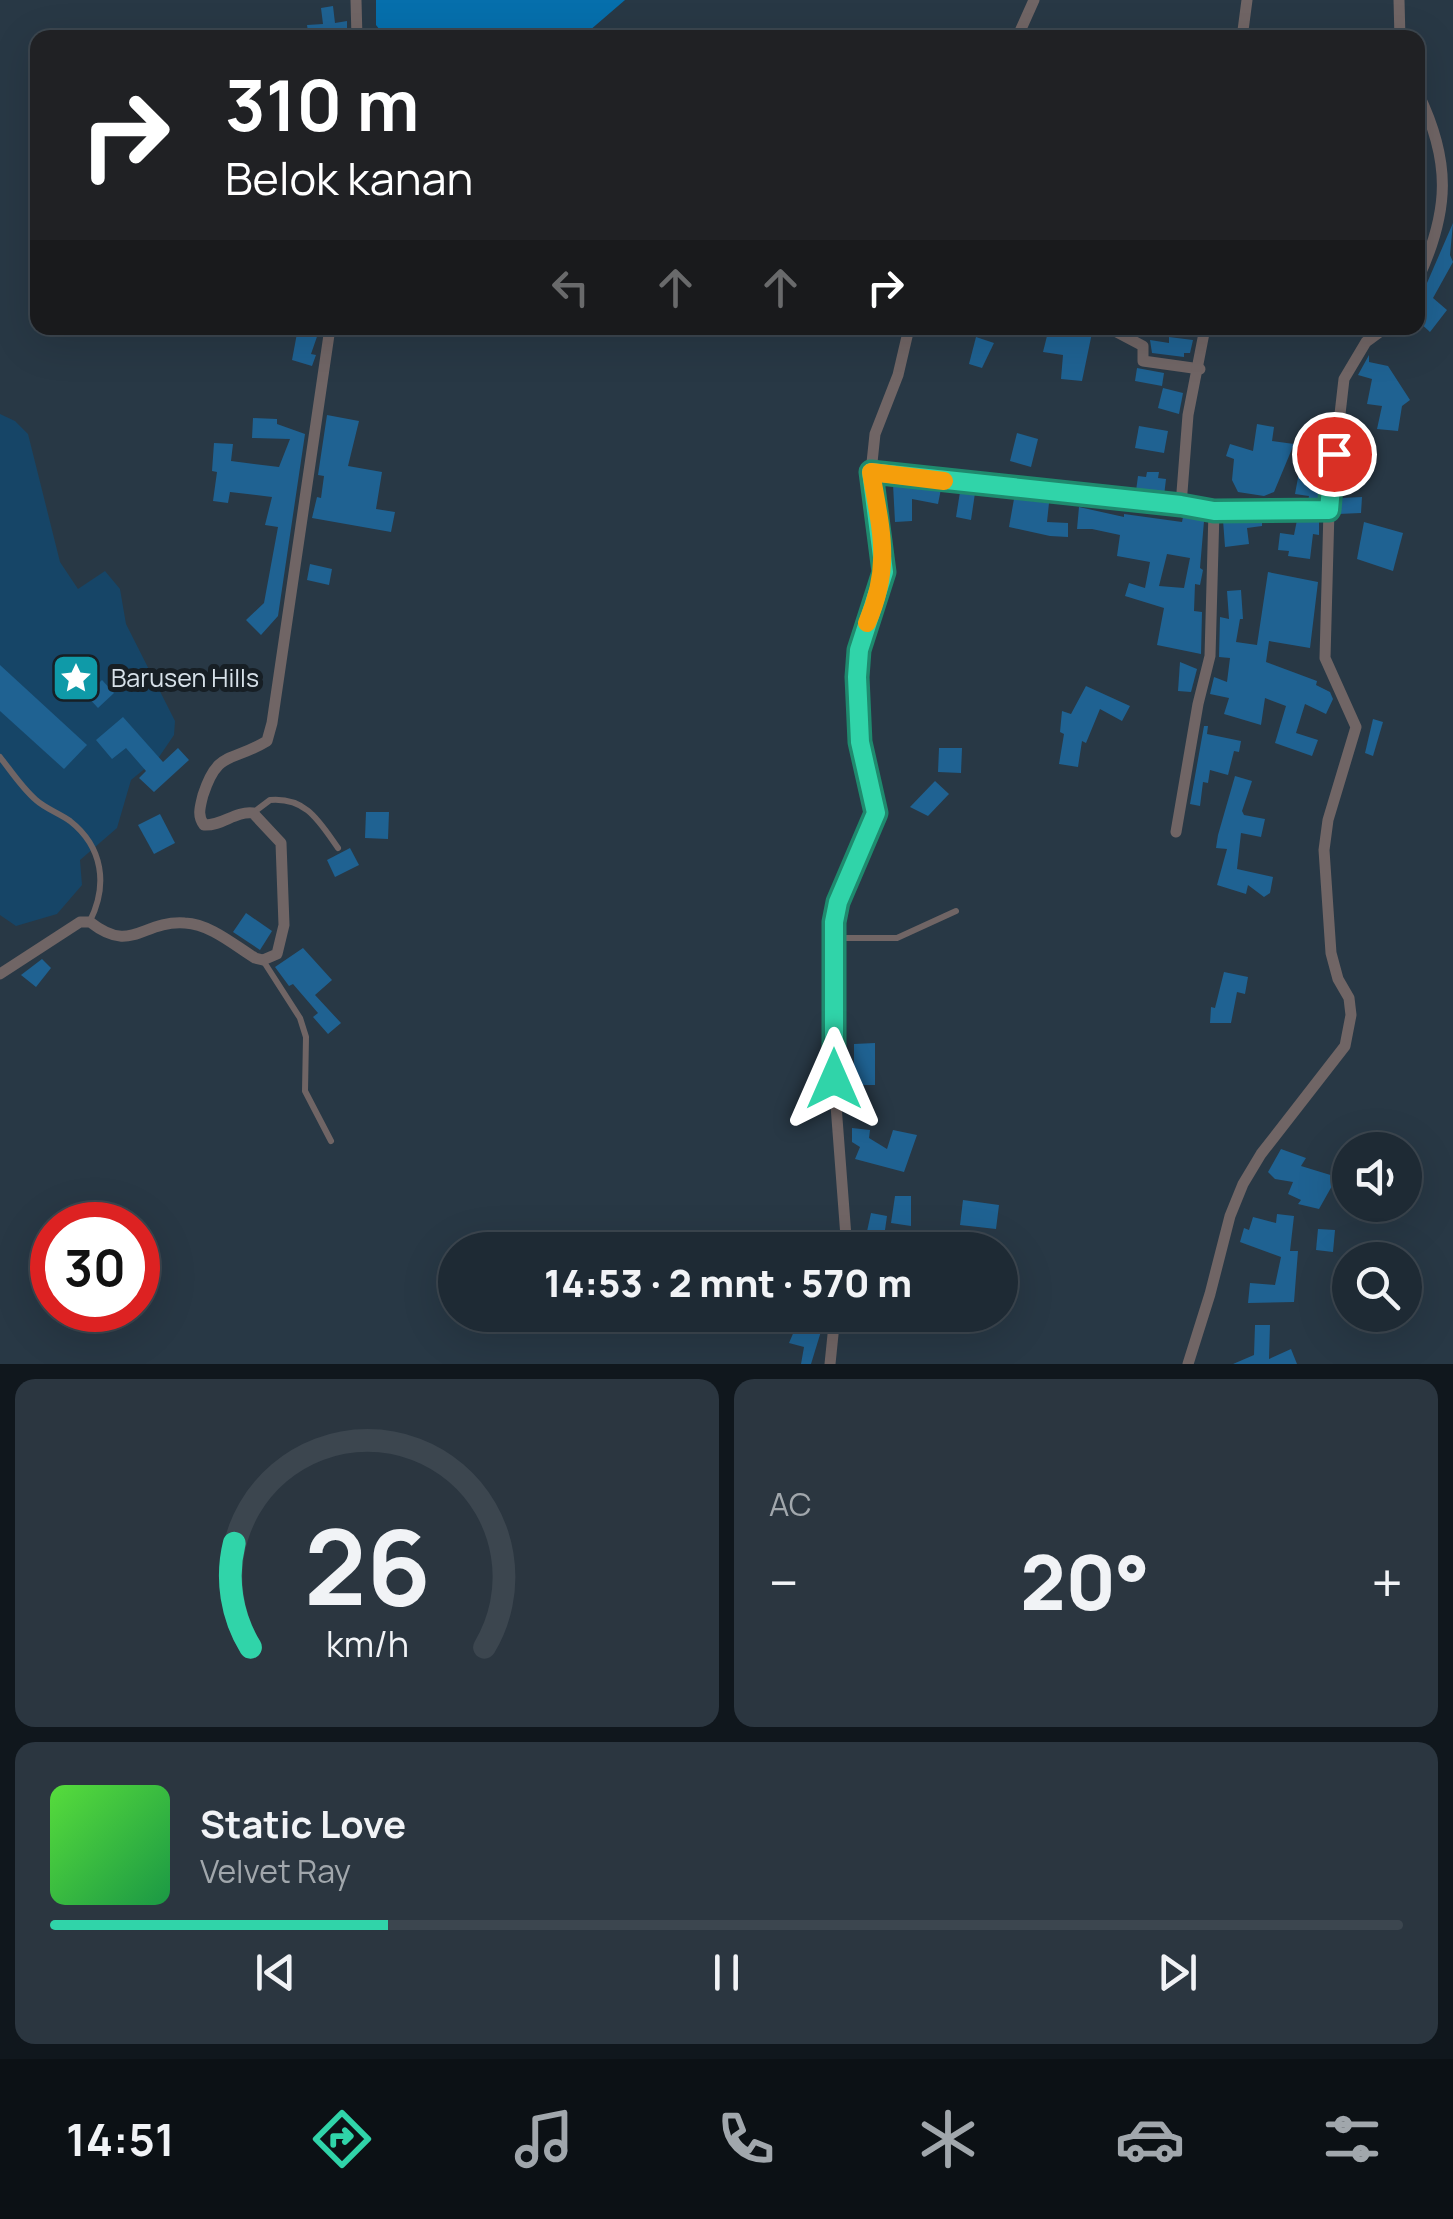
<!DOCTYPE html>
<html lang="id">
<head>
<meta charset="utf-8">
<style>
  :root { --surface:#1e2a34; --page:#2b3640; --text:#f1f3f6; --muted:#a1a7ac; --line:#3c464f; --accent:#30d4a9 }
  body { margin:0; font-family:Manrope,sans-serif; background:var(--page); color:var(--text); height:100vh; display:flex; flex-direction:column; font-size:38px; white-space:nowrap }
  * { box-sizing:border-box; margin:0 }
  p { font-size:32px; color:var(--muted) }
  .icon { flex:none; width:55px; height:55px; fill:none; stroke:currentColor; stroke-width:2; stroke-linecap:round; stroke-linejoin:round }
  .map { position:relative; height:1364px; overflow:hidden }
  .sheet { display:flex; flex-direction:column; gap:15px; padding:15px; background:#10171d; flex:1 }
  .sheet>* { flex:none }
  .hud { position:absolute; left:30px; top:30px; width:1395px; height:305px; border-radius:20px; box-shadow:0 10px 40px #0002,0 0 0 2px var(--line); background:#202124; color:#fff; overflow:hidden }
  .controls { position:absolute; left:1332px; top:1132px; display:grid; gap:20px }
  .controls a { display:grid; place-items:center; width:90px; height:90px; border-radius:50%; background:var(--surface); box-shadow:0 10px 40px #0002,0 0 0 2px var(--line); font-size:50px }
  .speed { position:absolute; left:30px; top:1202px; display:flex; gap:20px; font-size:50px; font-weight:700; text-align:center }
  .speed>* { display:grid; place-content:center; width:130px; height:130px; border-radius:50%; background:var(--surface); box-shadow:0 10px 40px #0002,0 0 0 2px var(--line); line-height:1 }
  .speed .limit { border:15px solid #d22; background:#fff; color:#111 }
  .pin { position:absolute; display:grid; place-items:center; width:85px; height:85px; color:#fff; margin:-42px; border:5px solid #fff; border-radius:50%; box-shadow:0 2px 10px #0007 }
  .me { position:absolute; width:110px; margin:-55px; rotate:0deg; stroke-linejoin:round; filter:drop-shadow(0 0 8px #0008) }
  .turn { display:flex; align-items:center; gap:35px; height:210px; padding:0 30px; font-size:45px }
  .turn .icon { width:130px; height:130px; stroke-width:2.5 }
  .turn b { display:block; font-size:70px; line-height:85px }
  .lanes { display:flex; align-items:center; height:95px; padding:0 30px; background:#0003; justify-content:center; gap:50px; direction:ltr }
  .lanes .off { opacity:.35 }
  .big { font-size:75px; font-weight:800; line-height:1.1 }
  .sheet .widget { flex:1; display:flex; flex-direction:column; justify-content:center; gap:15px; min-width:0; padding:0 35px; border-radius:20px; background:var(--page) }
  .sheet .dial { align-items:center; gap:0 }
  .dial svg { height:260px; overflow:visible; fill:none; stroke:var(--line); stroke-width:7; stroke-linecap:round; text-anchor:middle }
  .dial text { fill:var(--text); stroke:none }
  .song { display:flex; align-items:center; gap:30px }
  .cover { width:120px; height:120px; border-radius:15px; background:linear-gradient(135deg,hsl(110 70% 55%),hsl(140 70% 35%)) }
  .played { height:10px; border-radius:5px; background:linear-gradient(90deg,var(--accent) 25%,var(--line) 25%) }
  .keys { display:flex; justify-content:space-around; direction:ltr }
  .heat { display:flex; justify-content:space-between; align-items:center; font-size:55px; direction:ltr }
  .sheet .tiles { flex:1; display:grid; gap:15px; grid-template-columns:1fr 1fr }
  .widget:last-child { grid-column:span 2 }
  .trip { position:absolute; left:438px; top:1232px; width:580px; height:100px; border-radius:50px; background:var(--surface); box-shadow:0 10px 40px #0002,0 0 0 2px var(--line); font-weight:800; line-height:100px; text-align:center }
  .tab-bar { display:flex; height:160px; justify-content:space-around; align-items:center; background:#0c1115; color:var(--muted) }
  .tab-bar .icon { width:70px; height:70px }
  .tab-bar .active { color:var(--accent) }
  .tab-bar b { font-size:45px; color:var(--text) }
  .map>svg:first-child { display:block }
  .green { fill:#164567 }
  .forest { fill:#066fac }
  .building { fill:#1f6292; fill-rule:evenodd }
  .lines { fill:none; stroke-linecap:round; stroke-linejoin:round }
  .lane { stroke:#706565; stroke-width:6 }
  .street { stroke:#706565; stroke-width:11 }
  .route-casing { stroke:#1f8a6e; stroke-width:25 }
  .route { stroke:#30d4a9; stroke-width:18 }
  .slow { stroke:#f59e0b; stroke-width:18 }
  .labels { text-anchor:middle; stroke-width:10; stroke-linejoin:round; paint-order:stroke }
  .poi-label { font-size:25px; fill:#d7e1e9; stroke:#171f25; text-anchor:start }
</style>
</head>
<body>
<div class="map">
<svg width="1453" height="1364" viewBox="0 0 1453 1364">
  <rect width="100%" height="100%" fill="#283845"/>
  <polygon class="green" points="0,414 15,421 28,434 60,562 78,589 105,571 120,589 126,624 175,721 174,735 159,757 131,780 117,828 80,860 82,885 57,914 16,926 0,915"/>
  <polygon class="forest" points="376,0 625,0 589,31 559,37 386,38 376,25"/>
  <g class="building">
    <polygon points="333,6 335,23 347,21 347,31 309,38 307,25 323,24 321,8"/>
    <polygon points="1453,223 1450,255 1453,262 1433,298 1447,310 1430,332 1418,321 1418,288 1427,283"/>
    <polygon points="298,328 320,328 311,354 316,355 312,366 292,360"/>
    <polygon points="1049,328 1093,328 1082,381 1061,379 1063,355 1043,352"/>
    <polygon points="976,337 994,343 982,368 969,364"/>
    <polygon points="1169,337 1193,340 1190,353 1184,353 1184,357 1152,353 1150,340 1169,343"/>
    <polygon points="1369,355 1369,362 1388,366 1410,400 1402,406 1398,431 1377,429 1382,406 1367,404 1372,379 1358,375"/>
    <polygon points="1137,368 1164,373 1162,386 1135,381"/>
    <polygon points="1163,388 1183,393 1179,414 1158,408"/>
    <polygon points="327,415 359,421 348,466 382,472 376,509 395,512 391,532 312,518 317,497 321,498 324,476 318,475"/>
    <polygon points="253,418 277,419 277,424 305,434 278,616 261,635 246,620 264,603 278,527 265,525 272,497 230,492 228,503 213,501 217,472 212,471 214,443 233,444 231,461 279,467 290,439 252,438"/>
    <polygon points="1257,424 1274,427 1272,441 1294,444 1274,492 1264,496 1238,492 1232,480 1234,459 1226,456 1230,444 1253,451"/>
    <polygon points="1139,426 1168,431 1164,453 1135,448"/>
    <polygon points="1017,433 1038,439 1031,467 1010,461"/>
    <polygon points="1306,434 1310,434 1310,442 1318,441 1315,458 1311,458 1313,489 1322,491 1321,501 1308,501 1309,496 1295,494"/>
    <polygon points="1147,472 1159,472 1158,478 1166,479 1164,496 1136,491 1138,476 1146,477"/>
    <polygon points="893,484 941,489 938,504 912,499 912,521 895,522"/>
    <polygon points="960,492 975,493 971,520 956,517"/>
    <polygon points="1362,497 1361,513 1338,514 1340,498"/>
    <polygon points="1014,499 1049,503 1047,522 1068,523 1068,537 1050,536 1009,527"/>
    <path d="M1079 507 1124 517V514L1182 522 1183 517 1204 521 1200 568 1203 570 1200 585 1195 584 1194 611 1202 612 1201 654 1157 645 1164 608 1125 596 1129 583 1145 588 1150 562 1117 556 1120 535 1092 529H1077ZM1167 554 1190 558 1184 588 1159 586Z"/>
    <polygon points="1319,519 1319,535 1313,534 1310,559 1288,556 1289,551 1278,550 1280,533 1294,535 1297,520"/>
    <polygon points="1223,520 1262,520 1262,526 1247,528 1249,544 1225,547"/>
    <polygon points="1364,522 1403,533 1393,571 1357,559"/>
    <polygon points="310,564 332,569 329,585 307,580"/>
    <polygon points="1268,572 1318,582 1310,648 1269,641 1266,662 1317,681 1316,685 1330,692 1333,699 1326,714 1305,704 1296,733 1318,740 1312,756 1275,743 1286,706 1265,698 1261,725 1224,714 1229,698 1210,694 1214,677 1227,682 1230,658 1219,657 1220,617 1229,619 1227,591 1241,590 1243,619 1240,619 1236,642 1257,645"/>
    <polygon points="1180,662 1197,669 1191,692 1178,691"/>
    <polygon points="0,665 87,745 64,769 0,711"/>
    <polygon points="102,680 114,693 98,708 86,695"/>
    <polygon points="1086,686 1130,706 1122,721 1100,709 1086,743 1082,741 1078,767 1059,764 1064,734 1060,732 1062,711 1071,714"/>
    <polygon points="123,717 163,762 178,748 189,760 154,792 139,778 146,771 126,748 112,759 96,740"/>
    <polygon points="1373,719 1383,722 1373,756 1365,753"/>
    <polygon points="1204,726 1208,726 1207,734 1241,741 1239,752 1234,751 1228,775 1210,770 1208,783 1203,782 1200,806 1190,804"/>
    <polygon points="939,748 962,748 961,773 938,772"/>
    <polygon points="1235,776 1252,781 1242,811 1244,815 1265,819 1261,837 1241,833 1237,869 1273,877 1270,893 1264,897 1248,885 1246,894 1217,885 1227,849 1216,848 1218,835"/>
    <polygon points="935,781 949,794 928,816 910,807"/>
    <polygon points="366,812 389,812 388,839 365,838"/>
    <polygon points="160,814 175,843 154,854 138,825"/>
    <polygon points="350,848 359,865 335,877 327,860"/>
    <polygon points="246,913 272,931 260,950 233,932"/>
    <polygon points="303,948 332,980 315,995 341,1023 328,1034 313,1017 318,1013 293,984 289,986 275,967"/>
    <polygon points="42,959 51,968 36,987 21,975"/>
    <polygon points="1224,972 1248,977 1245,994 1237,992 1231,1023 1210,1023 1211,1007 1215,1008"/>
    <polygon points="875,1043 875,1085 854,1085 854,1044"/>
    <polygon points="852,1128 870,1130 869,1138 887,1149 893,1130 917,1135 904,1172 855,1159 860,1147 852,1142"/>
    <polygon points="1281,1149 1306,1158 1301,1166 1337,1177 1319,1209 1298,1204 1301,1200 1288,1194 1293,1182 1275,1179 1268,1172"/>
    <polygon points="895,1196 911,1196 911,1226 891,1223"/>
    <polygon points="963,1200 999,1205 996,1229 960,1225"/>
    <polygon points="871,1213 887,1216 884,1237 866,1236"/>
    <polygon points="1277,1214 1294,1216 1290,1251 1298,1251 1294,1302 1248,1303 1250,1283 1275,1285 1281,1257 1240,1242 1244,1228 1249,1230 1253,1217 1276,1223"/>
    <polygon points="1318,1229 1335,1230 1333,1252 1316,1250"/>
    <polygon points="806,1315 826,1315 811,1364 801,1364 804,1347 789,1343 795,1329 802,1327"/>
    <polygon points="1255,1325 1270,1325 1269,1359 1291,1349 1297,1364 1233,1364 1254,1355"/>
  </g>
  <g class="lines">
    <g class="lane">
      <path d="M0 757C11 771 22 788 36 800 46 809 59 813 70 821 103 847 108 885 90 921"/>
      <path d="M254 812 270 800C306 797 319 821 338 848"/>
      <polyline points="834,938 897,938 956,911"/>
      <polyline points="264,962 300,1018 306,1037 305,1091 331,1141"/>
    </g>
    <g class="street">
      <polyline points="356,0 357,38"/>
      <polyline points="1399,0 1400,38"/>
      <polyline points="1017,38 1034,0"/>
      <polyline points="1242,38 1247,0"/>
      <path d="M1418 93C1451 161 1450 210 1418 279"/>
      <polyline points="1109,328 1143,346 1143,361 1200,369"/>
      <polyline points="871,472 1214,511 1329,510"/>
      <polyline points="1181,505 1188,415 1205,328"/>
      <polyline points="1176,832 1198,704 1210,656 1214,511"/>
      <path d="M0 974 80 922H90C132 955 141 920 185 923 210 924 234 945 255 958L263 960 277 954 284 925 281 843 253 813C235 811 222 826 204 825 197 816 200 807 203 795 218 749 231 763 267 741L272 723 330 328"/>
      <polyline points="847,1250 834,1079 833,938 838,902 876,813 861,749 857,677 859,650 883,572 871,472 875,434 898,375 909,328"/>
      <polyline points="830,1364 835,1315"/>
      <polyline points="1188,1364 1210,1294 1230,1216 1243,1184 1261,1154 1345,1046 1351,1015 1349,998 1338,979 1331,953 1324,850 1328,820 1356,727 1325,658 1329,510 1344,379 1366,342 1385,328"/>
    </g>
  </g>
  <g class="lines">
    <g class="route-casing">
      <polyline id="route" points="834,1079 834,922 838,902 876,813 860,742 857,677 859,650 884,572 871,472 1181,505 1214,511 1329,510 1334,454"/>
    </g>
    <use href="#route" class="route"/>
    <path class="slow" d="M867 623C892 566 881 531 871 472L944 481"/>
  </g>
  <defs>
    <g id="sight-square" transform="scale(2.5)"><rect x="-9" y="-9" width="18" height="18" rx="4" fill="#0f9aa8" stroke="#171f25"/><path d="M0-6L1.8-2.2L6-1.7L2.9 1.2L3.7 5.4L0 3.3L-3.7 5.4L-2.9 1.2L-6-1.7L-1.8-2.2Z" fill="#fff"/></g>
  </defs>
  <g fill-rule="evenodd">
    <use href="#sight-square" x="76" y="678"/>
  </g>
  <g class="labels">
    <g class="poi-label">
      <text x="111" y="687">Barusen Hills</text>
    </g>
  </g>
</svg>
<div class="controls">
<a><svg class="icon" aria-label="sound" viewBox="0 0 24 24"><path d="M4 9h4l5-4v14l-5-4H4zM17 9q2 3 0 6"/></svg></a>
<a><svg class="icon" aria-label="search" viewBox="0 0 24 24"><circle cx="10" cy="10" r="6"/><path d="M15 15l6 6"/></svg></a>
</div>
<div class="speed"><div class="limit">30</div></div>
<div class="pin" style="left:1334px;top:454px;background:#d93025"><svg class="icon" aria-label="arrive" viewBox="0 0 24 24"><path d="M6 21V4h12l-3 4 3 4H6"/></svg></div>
<svg class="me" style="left:834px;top:1079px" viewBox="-20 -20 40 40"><path d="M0-17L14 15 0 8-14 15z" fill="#30d4a9" stroke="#fff" stroke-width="4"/></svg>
<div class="trip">14:53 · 2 mnt · 570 m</div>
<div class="hud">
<div class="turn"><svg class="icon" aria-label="right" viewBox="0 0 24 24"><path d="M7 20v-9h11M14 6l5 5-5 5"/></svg><div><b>310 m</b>Belok kanan</div></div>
<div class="lanes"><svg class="icon off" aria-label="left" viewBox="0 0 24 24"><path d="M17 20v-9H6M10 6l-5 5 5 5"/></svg><svg class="icon off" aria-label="ahead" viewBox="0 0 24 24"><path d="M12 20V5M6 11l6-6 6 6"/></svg><svg class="icon off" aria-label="ahead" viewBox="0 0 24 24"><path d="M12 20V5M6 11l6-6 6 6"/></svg><svg class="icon" aria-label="right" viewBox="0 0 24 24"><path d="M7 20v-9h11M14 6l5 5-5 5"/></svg></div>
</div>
</div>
<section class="sheet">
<div class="tiles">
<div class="widget dial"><svg viewBox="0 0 100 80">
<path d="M14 69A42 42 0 1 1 86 69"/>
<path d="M14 69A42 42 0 0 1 9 37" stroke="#30d4a9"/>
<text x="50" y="56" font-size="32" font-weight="700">26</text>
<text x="50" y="72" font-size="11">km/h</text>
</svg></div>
<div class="widget"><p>AC</p>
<div class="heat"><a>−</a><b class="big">20°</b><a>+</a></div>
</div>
<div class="widget">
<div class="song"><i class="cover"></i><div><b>Static Love</b><p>Velvet Ray</p></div></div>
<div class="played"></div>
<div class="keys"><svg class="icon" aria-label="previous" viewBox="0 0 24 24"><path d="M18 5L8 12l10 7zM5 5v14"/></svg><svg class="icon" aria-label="pause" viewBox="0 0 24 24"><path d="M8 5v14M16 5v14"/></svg><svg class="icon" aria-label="next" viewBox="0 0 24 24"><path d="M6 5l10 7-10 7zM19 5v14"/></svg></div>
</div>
</div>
</section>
<nav class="tab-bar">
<b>14:51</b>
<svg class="icon active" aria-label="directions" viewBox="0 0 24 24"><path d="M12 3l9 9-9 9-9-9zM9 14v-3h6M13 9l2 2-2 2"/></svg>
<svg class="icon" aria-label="music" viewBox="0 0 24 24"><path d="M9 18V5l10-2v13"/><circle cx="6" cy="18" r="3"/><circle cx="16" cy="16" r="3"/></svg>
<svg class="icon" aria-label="phone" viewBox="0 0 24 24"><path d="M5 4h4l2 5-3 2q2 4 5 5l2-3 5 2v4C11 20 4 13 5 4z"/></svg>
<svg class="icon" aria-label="climate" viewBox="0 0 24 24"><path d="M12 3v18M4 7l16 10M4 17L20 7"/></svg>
<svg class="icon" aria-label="car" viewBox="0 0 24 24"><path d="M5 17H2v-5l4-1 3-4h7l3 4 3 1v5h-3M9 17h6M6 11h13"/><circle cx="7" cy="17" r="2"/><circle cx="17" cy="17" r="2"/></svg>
<svg class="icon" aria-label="filters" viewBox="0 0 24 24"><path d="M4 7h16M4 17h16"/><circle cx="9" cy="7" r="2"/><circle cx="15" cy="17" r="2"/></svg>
</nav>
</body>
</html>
